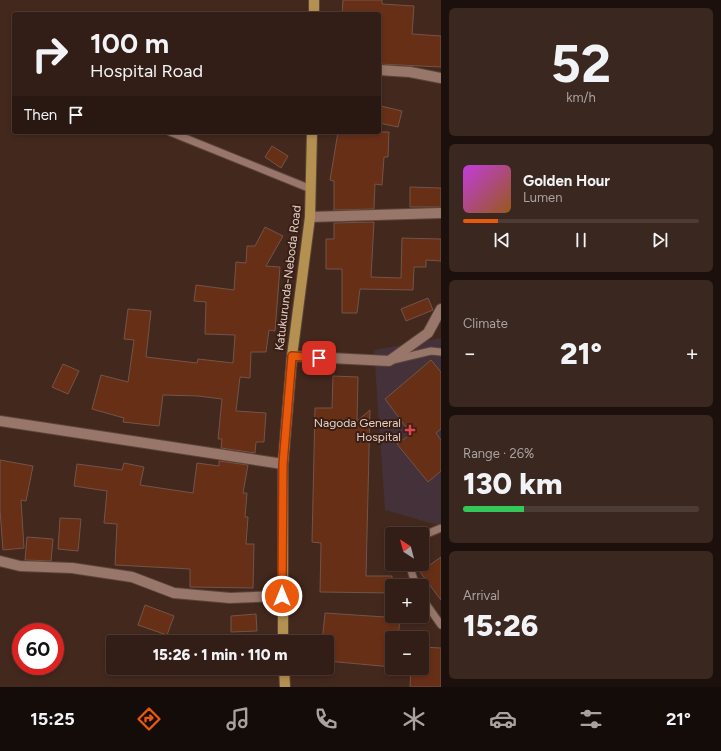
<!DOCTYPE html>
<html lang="en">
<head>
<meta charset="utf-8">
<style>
  :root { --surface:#321e16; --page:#3a271f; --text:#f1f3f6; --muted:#a8a2a1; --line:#4d3c35; --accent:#ea580c }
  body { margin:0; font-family:Figtree,sans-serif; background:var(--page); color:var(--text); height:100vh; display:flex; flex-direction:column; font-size:15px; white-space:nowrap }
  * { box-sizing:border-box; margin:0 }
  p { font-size:13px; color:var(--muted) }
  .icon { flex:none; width:22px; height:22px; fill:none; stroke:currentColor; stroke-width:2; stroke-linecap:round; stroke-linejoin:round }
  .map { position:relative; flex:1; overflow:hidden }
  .drawer { display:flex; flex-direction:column; gap:8px; padding:8px; background:#1c100c; width:280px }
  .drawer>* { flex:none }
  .top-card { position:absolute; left:12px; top:12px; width:369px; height:122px; border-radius:4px; box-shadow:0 2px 6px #0003,0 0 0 1px var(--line); background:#321e16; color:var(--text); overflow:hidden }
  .needle { width:26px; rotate:324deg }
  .controls { position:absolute; left:385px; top:527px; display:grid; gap:8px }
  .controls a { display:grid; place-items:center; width:44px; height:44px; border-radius:4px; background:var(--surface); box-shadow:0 2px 6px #0003,0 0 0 1px var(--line); font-size:20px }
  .speed { position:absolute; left:12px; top:623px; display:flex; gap:8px; font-size:20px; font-weight:700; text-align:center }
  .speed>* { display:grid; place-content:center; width:52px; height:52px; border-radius:50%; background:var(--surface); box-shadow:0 2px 6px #0003,0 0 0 1px var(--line); line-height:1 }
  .speed .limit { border:6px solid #d22; background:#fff; color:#111 }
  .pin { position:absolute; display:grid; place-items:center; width:34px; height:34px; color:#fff; margin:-17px; border-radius:8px; box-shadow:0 2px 6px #0006 }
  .me { position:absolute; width:44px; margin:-22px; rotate:0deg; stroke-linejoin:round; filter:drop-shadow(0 0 3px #0008) }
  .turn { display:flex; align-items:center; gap:14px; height:84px; padding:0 12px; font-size:18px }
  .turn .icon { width:52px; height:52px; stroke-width:2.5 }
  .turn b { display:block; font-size:28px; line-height:34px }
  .then { display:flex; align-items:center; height:38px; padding:0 12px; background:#0003; gap:8px; font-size:15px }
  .big { font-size:30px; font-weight:800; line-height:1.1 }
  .drawer .tile { flex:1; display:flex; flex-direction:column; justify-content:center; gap:6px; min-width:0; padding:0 14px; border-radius:6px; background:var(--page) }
  .drawer .dial { align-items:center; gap:0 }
  .dial b { font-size:52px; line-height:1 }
  .song { display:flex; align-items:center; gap:12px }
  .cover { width:48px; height:48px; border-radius:6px; background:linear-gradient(135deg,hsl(290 70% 55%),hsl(30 70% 35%)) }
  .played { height:4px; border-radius:2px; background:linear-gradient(90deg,var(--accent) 15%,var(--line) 15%) }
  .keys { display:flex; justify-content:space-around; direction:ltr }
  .heat { display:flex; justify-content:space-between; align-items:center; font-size:22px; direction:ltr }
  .charge { height:6px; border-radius:3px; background:linear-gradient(90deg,#34c759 26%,var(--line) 0) }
  .trip { position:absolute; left:106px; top:635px; width:228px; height:40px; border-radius:4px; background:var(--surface); box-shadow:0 2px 6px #0003,0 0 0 1px var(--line); font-weight:800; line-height:40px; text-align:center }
  .dock { display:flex; height:64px; justify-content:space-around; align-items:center; background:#140c09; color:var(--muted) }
  .dock .icon { width:28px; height:28px }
  .dock .on { color:var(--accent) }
  .dock b { font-size:18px; color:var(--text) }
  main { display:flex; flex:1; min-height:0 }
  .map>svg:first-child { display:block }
  .medical { fill:#443139 }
  .building { fill:#682f17; stroke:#735448 }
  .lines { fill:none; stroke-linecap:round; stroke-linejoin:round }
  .lane-casing { stroke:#5d453c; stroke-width:9 }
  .street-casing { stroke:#5d453c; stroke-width:12 }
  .primary-casing { stroke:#5d453c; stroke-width:12 }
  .lane { stroke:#98766a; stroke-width:7 }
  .street { stroke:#98766a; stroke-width:10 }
  .primary { stroke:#b59151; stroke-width:10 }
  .route-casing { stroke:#983908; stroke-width:10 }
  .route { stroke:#ea580c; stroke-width:7 }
  .health-dot { fill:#e0444e; stroke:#391e14; stroke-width:1.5 }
  .labels { text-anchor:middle; stroke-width:4; stroke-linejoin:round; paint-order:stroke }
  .street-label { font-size:12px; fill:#e1cfc8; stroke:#391e14 }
  .poi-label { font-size:12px; fill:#e1cfc8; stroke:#391e14; text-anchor:end }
</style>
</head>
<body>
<main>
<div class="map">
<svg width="441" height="687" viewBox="0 0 441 687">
  <rect width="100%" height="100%" fill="#43281d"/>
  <polygon class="medical" points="441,338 441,526 385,510 374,350"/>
  <g class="building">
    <polygon points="343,0 382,0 382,4 414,6 412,34 441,36 441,67 379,64 379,14 342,14"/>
    <polygon points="381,106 402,111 398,127 379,123"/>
    <polygon points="338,132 389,132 388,157 384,157 382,185 375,184 374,209 334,210 334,181 330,180"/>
    <polygon points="272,146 288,156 281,168 265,157"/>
    <polygon points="410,187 441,188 441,207 410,207"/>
    <polygon points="374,222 371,277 401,278 402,238 441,239 441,261 426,260 426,267 414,267 413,290 360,289 357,313 342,313 342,269 326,269 326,239 334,239 334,223"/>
    <polygon points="265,227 283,236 266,266 280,267 275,331 269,330 266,352 251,352 250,378 240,377 236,411 266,413 264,442 256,442 255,453 221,448 222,439 218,439 222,399 198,396 163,395 159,426 123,422 124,418 92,409 101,375 128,382 134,340 124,339 128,309 151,311 146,357 197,363 198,359 233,363 235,335 205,334 206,302 194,301 196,285 234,290 236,262 246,263 247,246 255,246"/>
    <polygon points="428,298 433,310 406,321 401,309"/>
    <polygon points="431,360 441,372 441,429 436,433 441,440 441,471 428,482 397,444 411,434 385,399"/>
    <polygon points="63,364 79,371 68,394 52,387"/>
    <polygon points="333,376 358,377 357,421 370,410 366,576 392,576 392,593 320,592 321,543 312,542 315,408 332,408"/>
    <polygon points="0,460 33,466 26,501 21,500 24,548 3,550 0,510"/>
    <polygon points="219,461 248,465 243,493 247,493 245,517 248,517 246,544 254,544 253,588 190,587 190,569 115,565 117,524 104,523 107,491 74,486 77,464 122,470 124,463 144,467 140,485 193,493 197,463 219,466"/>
    <polygon points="60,518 81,519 78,551 58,549"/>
    <polygon points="27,537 53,539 51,561 25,560"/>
    <polygon points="441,557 441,600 420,572"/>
    <polygon points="145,605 174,616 167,635 138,625"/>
    <polygon points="325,613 400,618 398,638 392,638 392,667 327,661 327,642 322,642"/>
    <polygon points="256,614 257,631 231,632 231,616"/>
    <polygon points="422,647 441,648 441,687 410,687 411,668 422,668"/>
  </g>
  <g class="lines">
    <g class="lane-casing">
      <g id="lane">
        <polyline points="170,132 311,189"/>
        <polyline points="393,360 431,351 441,352"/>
        <polyline points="422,536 441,528"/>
        <polyline points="409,564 416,586"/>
        <polyline points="422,598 441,625"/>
      </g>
    </g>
    <g class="street-casing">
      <g id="street">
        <polyline points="379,70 410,72 441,78"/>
        <polyline points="310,217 441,213"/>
        <polyline points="292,356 389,361 428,333 441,309"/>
        <polyline points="0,421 283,464"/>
        <polyline points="0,561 20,566 72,568 132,577 174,593 230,598 282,596"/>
      </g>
    </g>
    <g class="primary-casing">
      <g id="primary">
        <polyline points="314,14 314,0"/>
        <polyline points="283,642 283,464 292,356 310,217 312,132"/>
        <polyline points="284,668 285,687"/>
      </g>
    </g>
    <use href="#lane" class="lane"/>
    <use href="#street" class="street"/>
    <use href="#primary" class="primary"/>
  </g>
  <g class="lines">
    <g class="route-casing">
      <polyline id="route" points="282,596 283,464 292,356 319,358"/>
    </g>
    <use href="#route" class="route"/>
  </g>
  <path class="health-dot" d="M408 424h4v4h4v4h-4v4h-4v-4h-4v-4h4z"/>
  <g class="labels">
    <g class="street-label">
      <text transform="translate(288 278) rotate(-83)" y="4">Katukurunda-Neboda Road</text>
    </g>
    <g class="poi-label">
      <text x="401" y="427">Nagoda General<tspan x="401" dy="14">Hospital</tspan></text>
    </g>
  </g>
</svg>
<div class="controls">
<a><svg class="needle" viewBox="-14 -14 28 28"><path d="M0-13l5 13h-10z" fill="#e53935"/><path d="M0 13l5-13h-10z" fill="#a8a2a1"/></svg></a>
<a>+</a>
<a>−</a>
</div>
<div class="speed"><div class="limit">60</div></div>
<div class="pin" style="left:319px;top:358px;background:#d93025"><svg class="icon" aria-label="arrive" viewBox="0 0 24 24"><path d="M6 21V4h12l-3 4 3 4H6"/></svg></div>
<svg class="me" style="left:282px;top:596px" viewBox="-20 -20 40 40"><circle r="17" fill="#ea580c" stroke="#fff" stroke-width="3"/><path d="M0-11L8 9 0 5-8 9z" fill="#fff"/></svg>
<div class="trip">15:26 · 1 min · 110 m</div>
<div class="top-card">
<div class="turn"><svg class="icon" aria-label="right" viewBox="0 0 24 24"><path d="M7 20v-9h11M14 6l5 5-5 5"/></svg><div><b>100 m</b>Hospital Road</div></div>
<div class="then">Then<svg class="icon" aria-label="arrive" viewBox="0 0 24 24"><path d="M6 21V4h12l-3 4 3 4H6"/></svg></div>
</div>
</div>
<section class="drawer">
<div class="tile dial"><b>52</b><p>km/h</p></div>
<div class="tile">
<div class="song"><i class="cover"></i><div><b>Golden Hour</b><p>Lumen</p></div></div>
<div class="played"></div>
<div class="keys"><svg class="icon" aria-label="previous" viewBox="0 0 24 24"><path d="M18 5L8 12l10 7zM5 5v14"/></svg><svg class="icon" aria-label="pause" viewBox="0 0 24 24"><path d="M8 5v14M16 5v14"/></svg><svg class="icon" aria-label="next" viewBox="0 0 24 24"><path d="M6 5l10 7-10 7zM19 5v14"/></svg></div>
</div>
<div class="tile"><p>Climate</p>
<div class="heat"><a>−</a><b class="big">21°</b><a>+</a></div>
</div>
<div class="tile"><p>Range · 26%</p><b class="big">130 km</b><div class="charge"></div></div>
<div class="tile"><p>Arrival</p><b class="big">15:26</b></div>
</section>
</main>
<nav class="dock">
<b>15:25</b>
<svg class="icon on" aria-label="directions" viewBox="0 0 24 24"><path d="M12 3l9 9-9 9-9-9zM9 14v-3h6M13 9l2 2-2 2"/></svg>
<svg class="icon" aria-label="music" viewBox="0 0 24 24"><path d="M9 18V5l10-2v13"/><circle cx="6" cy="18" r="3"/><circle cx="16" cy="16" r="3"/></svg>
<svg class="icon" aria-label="phone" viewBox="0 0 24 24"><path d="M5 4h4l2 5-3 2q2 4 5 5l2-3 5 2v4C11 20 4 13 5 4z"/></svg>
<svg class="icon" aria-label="climate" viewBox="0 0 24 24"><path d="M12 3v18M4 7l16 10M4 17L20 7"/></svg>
<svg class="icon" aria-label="car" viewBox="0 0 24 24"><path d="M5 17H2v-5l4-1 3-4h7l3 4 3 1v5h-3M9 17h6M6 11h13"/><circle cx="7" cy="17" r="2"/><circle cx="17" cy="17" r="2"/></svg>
<svg class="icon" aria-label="filters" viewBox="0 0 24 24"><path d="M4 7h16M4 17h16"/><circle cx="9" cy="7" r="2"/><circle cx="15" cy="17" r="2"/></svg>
<b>21°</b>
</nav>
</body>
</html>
